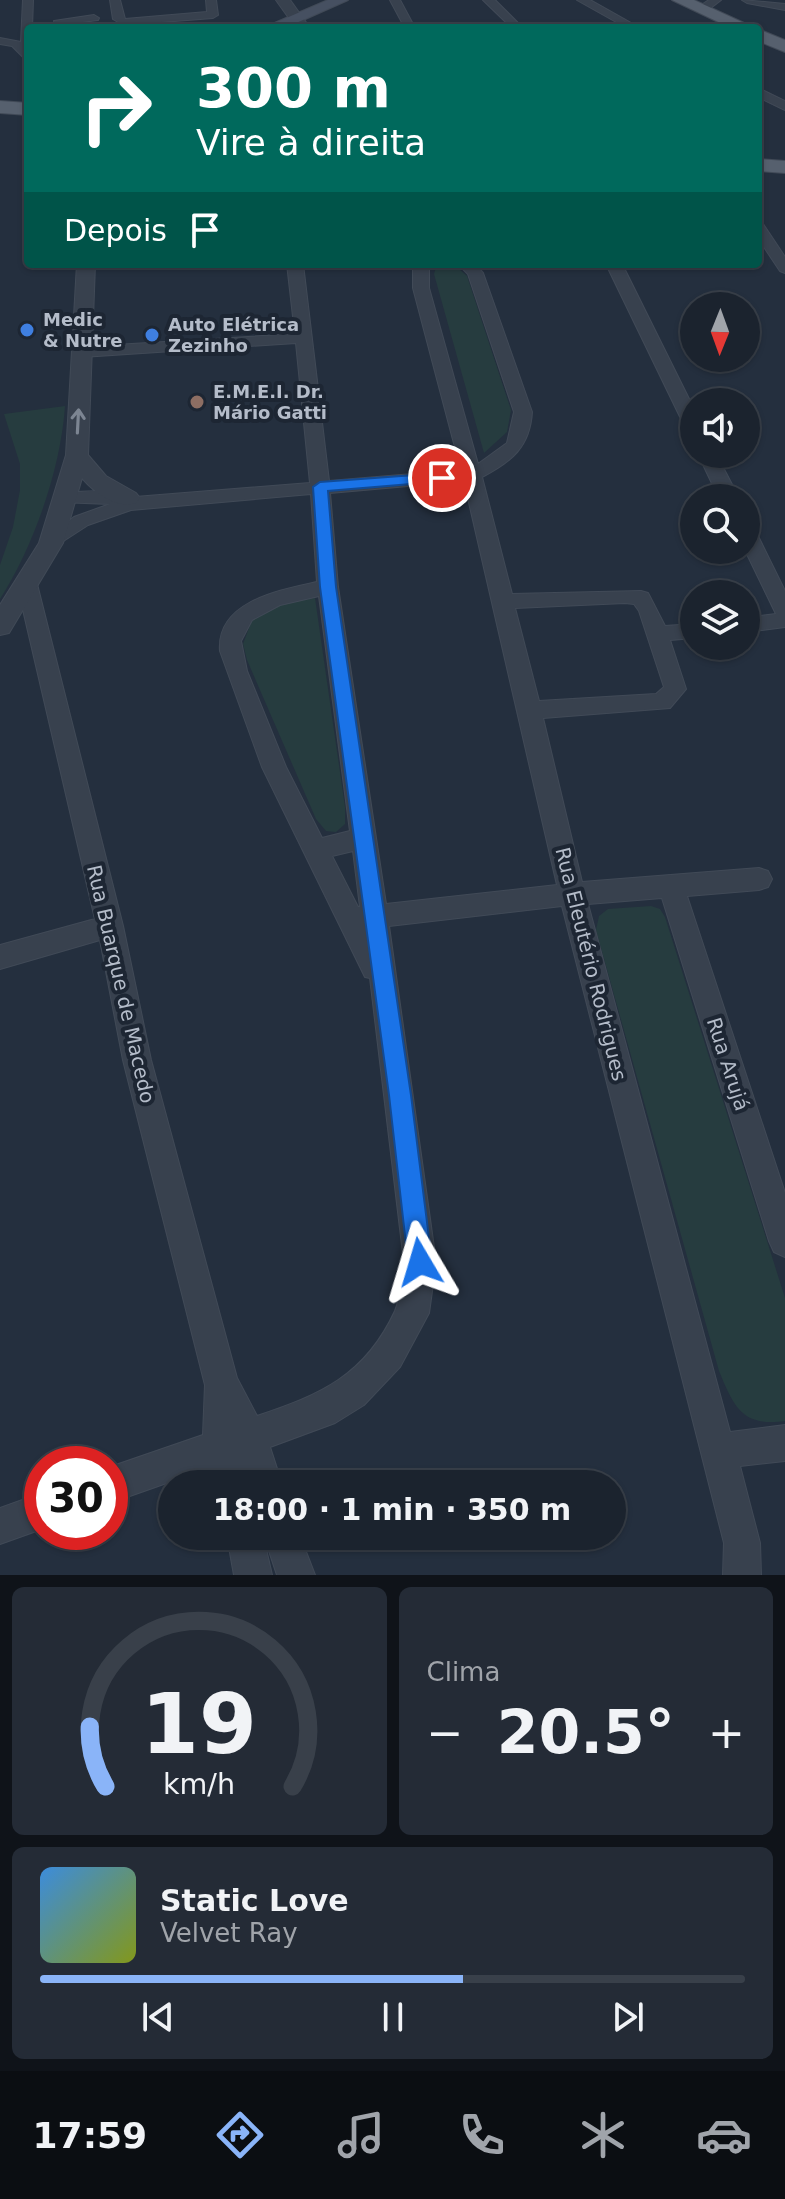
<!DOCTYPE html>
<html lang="pt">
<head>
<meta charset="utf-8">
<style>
  :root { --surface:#1b232e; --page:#242b36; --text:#f1f3f6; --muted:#a0a4aa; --line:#39404a; --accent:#8ab4f8 }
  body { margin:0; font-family:"DejaVu Sans",sans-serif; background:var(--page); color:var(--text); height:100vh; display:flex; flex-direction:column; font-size:30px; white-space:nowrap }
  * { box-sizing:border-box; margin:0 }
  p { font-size:26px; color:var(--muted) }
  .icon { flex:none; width:44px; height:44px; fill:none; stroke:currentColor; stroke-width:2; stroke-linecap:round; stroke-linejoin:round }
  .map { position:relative; height:1575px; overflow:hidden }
  .details { display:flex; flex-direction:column; gap:12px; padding:12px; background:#0f1319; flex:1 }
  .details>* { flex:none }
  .guide { position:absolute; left:24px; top:24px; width:738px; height:244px; border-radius:8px; box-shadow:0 2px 6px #0004,0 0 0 2px var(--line); background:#00695c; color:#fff; overflow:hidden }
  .needle { width:52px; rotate:181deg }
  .buttons { position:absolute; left:680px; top:292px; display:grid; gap:16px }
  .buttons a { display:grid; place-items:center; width:80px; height:80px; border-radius:50%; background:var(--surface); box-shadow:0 2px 6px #0004,0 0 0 2px var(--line); font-size:40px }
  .speed { position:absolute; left:24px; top:1446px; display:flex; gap:16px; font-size:40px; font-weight:700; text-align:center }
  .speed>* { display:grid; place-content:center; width:104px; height:104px; border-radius:50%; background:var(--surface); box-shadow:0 2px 6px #0004,0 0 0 2px var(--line); line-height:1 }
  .speed .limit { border:12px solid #d22; background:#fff; color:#111 }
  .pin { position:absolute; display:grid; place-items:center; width:68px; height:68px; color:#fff; margin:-34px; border:4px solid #fff; border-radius:50%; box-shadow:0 2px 8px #0007 }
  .me { position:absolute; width:88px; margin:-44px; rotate:353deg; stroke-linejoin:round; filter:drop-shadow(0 0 6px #0008) }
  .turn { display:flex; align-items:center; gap:28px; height:168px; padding:0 40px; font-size:36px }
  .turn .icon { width:104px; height:104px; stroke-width:2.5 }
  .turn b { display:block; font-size:56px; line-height:68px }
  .then { display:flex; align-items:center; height:76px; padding:0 40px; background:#0003; gap:16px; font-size:30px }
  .big { font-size:60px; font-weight:700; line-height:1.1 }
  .details .widget { flex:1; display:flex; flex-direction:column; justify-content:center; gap:12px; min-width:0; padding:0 28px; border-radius:12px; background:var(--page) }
  .details .dial { align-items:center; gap:0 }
  .dial svg { height:208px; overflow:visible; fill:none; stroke:var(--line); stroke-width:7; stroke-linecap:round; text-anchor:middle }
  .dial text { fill:var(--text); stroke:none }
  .song { display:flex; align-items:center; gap:24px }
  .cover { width:96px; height:96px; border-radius:12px; background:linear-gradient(135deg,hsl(210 70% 55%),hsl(70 70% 35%)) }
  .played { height:8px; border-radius:4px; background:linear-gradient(90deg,var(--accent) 60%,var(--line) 60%) }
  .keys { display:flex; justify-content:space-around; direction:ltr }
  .heat { display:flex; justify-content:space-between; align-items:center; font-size:44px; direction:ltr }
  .details .tiles { flex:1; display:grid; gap:12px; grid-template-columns:1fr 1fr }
  .widget:last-child { grid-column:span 2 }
  .trip { position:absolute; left:158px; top:1470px; width:468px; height:80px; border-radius:40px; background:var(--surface); box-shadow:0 2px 6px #0004,0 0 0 2px var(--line); font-weight:700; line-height:80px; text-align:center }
  .tab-bar { display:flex; height:128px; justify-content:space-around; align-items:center; background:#0b0e12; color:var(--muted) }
  .tab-bar .icon { width:56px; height:56px }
  .tab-bar .current { color:var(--accent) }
  .tab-bar b { font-size:36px; color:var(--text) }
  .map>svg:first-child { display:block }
  .green { fill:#263c3f }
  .building { fill:#4b5868; stroke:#5c6777; stroke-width:2 }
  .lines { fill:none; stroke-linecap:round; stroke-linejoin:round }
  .minor-casing { stroke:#414a57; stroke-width:2 }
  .tertiary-casing { stroke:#414a57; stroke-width:2 }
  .secondary-casing { stroke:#414a57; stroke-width:2 }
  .primary-casing { stroke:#414a57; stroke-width:2 }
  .minor { fill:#38414e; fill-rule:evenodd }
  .tertiary { fill:#38414e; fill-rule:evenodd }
  .secondary { fill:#465061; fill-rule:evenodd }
  .primary { fill:#56606e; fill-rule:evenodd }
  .oneway { stroke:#7c8592 }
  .route { fill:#1a73e8; stroke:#114b97; stroke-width:2 }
  .shop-dot { fill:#3f7fe0; stroke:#1d2633; stroke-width:3 }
  .education-dot { fill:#8d6e63; stroke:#1d2633; stroke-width:3 }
  .labels { text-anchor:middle; stroke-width:8; stroke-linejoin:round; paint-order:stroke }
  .far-poi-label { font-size:18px; font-weight:bold; fill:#b4bcc9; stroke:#1d2633; text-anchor:start }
  .street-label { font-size:20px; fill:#b4bcc9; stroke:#1d2633 }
</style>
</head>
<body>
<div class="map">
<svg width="785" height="1575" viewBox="0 0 785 1575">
  <rect width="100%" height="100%" fill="#242f3e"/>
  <g class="green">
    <polygon points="437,264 453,264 467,276 511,410 507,432 484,453 434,274"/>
    <path d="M65 406C61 468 34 546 0 599V565L13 527 20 490V464L4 414Z"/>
    <polygon points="315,598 345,807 345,824 336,832 326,831 316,819 247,660 243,644 252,620 280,604"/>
    <path d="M651 906 660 909 665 917 785 1298V1421C742 1427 734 1407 719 1371L596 930 599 916 608 909Z"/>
  </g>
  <polygon class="building" points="621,21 629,28 618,28 616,25"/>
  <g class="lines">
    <g class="minor-casing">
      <g id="minor">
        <polygon points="23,0 33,0 32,28 28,28 28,62 12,46 0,44 0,38 21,42"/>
        <polygon points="110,0 120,0 125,19 207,12 206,0 216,0 218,15 213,18 123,25 113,19"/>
        <polygon points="390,0 400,0 415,28 405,28"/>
        <polygon points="483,0 495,0 523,28 512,28"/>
        <polygon points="577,0 590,0 640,28 627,28"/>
        <polygon points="709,0 721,0 708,10 700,10 700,6"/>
        <polygon points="742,0 785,4 785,10 747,3"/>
        <polygon points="94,15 99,18 98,20 66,24 67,28 57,28 54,21"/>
        <polygon points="758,88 785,101 785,110 758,97"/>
        <polygon points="758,223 763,224 785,257 785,273 780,271 758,238"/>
        <path d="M287 264H303L329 481 461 470 413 288V264H429V288L478 464 507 443 514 412 468 274 458 264H475L483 273 532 412C530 447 511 462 482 477L512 594 641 591 648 593 665 626 694 624V638L670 640 686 689 670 708 543 718 582 882 759 868 768 871 772 879 768 887 759 890 687 896 785 1193V1257L774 1252 769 1241 662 898 588 904 730 1432 785 1425V1461L740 1466 760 1543 761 1575H723L724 1543 562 906 389 926 436 1262 429 1313 400 1367 364 1405 335 1423 270 1447 282 1484H213L209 1468 110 1503V1467L203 1435 205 1385 123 1060 100 940 0 969V945L95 919 17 584 20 579 27 577 37 584 123 926 151 1060 237 1378 257 1416C320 1395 365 1376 395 1311 401 1297 401 1277 404 1262L370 978 365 977 262 767 220 651C216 601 281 590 317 582L311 494 131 510 88 525 51 549 41 543 74 517 110 504 59 502 56 498C66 489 125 489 135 497L310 483 296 343 82 357 74 352 82 347 295 334ZM464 481 557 885 386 904 338 587 330 493ZM319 596 350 831 322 838 286 767 247 671 241 641 252 620 280 605ZM625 603 634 604 639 611 664 687 656 694 539 701 515 608ZM353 851 360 907H358L332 856Z"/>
        <polygon points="606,264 622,264 694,409 694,432 685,427"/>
        <polygon points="698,454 716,454 739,498 719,498"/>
        <polygon points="746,526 756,532 785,591 785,627 746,632 746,618 776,614 745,550"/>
        <polygon points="42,1493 42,1529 0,1544 0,1508"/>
        <polygon points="227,1536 263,1536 272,1575 234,1575"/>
        <polygon points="264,1536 300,1536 315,1575 277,1575"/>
      </g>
    </g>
    <g class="tertiary-casing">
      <g id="tertiary">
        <polygon points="276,0 290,0 310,28 296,28"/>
        <path d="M77 264H95L88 455 106 476 136 493 140 498 136 503C116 509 95 493 82 478L63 543 9 633 0 635V605L39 543 66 455Z"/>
      </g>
    </g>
    <g class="secondary-casing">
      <polygon id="secondary" points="328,0 348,0 285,28 263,28"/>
    </g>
    <g class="primary-casing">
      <g id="primary">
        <polygon points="672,0 694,0 755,28 731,28"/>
        <polygon points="758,29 785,40 785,52 758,41"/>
        <polygon points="0,101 28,103 28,115 0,113"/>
        <polygon points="758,159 785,161 785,173 758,171"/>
      </g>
    </g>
    <use href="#minor" class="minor"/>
    <use href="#tertiary" class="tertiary"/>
    <use href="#secondary" class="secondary"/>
    <use href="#primary" class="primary"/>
  </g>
  <defs><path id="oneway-shaft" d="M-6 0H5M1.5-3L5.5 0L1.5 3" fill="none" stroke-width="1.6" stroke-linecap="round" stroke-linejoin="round" transform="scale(2)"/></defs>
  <use class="oneway" href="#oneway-shaft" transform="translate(78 421) rotate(-87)"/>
  <polygon class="route" points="442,473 449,478 447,481 328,491 336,587 411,1095 432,1262 429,1271 420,1274 412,1271 408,1262 389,1095 320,587 313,487 320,482"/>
  <g class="shop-dot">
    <circle cx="27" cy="330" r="8"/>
    <circle cx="152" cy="335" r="8"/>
  </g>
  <circle class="education-dot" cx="197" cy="402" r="8"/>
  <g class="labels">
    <g class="far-poi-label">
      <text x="43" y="326">Medic<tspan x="43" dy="21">&amp; Nutre</tspan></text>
      <text x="168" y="331">Auto Elétrica<tspan x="168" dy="21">Zezinho</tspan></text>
      <text x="213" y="398">E.M.E.I. Dr.<tspan x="213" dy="21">Mário Gatti</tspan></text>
    </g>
    <g class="street-label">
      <text transform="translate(591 964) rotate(76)" y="7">Rua Eleutério Rodrigues</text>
      <text transform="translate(121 984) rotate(77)" y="7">Rua Buarque de Macedo</text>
      <text transform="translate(728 1064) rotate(72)" y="7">Rua Arujá</text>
    </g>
  </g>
</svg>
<div class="buttons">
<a><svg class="needle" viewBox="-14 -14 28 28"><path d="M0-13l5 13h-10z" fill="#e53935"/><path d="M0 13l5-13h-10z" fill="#a0a4aa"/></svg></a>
<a><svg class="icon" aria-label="sound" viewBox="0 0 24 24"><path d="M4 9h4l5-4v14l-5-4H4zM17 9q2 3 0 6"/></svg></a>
<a><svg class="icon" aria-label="search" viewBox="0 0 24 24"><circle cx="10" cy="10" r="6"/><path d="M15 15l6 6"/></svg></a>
<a><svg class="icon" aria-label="layers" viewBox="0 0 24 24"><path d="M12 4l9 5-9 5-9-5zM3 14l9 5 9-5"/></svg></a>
</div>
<div class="speed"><div class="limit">30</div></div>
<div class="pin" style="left:442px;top:478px;background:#d93025"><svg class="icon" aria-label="arrive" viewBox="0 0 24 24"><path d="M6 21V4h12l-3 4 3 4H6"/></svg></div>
<svg class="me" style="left:420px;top:1262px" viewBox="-20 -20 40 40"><path d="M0-17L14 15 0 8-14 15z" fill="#1a73e8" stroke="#fff" stroke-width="4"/></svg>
<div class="trip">18:00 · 1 min · 350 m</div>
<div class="guide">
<div class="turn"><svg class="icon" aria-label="right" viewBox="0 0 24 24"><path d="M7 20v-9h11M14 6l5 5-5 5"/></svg><div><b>300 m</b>Vire à direita</div></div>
<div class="then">Depois<svg class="icon" aria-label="arrive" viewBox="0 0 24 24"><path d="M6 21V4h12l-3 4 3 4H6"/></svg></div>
</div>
</div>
<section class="details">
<div class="tiles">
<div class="widget dial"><svg viewBox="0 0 100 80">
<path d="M14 69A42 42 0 1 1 86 69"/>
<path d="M14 69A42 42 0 0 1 8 46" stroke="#8ab4f8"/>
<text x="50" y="56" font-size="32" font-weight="700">19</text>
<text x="50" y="72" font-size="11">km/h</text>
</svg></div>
<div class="widget"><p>Clima</p>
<div class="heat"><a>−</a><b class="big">20.5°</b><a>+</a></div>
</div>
<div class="widget">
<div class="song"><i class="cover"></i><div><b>Static Love</b><p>Velvet Ray</p></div></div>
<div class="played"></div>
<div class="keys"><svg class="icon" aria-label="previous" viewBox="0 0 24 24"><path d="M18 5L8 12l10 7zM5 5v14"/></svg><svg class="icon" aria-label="pause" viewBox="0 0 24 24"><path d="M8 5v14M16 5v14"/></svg><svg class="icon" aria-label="next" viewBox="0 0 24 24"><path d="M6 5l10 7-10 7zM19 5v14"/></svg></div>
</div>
</div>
</section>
<nav class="tab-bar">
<b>17:59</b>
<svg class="icon current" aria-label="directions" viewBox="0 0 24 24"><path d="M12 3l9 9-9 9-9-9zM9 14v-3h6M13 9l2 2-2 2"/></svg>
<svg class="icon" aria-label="music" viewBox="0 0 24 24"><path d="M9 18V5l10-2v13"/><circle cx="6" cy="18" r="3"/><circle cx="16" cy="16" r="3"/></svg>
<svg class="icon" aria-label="phone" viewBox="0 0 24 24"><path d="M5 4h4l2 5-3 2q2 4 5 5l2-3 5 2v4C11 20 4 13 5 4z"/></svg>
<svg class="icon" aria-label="climate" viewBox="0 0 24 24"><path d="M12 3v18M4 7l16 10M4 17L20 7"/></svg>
<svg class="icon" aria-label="car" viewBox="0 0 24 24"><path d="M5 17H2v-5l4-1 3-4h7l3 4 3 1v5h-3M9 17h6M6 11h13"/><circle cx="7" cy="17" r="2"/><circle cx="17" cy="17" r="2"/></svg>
</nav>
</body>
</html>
